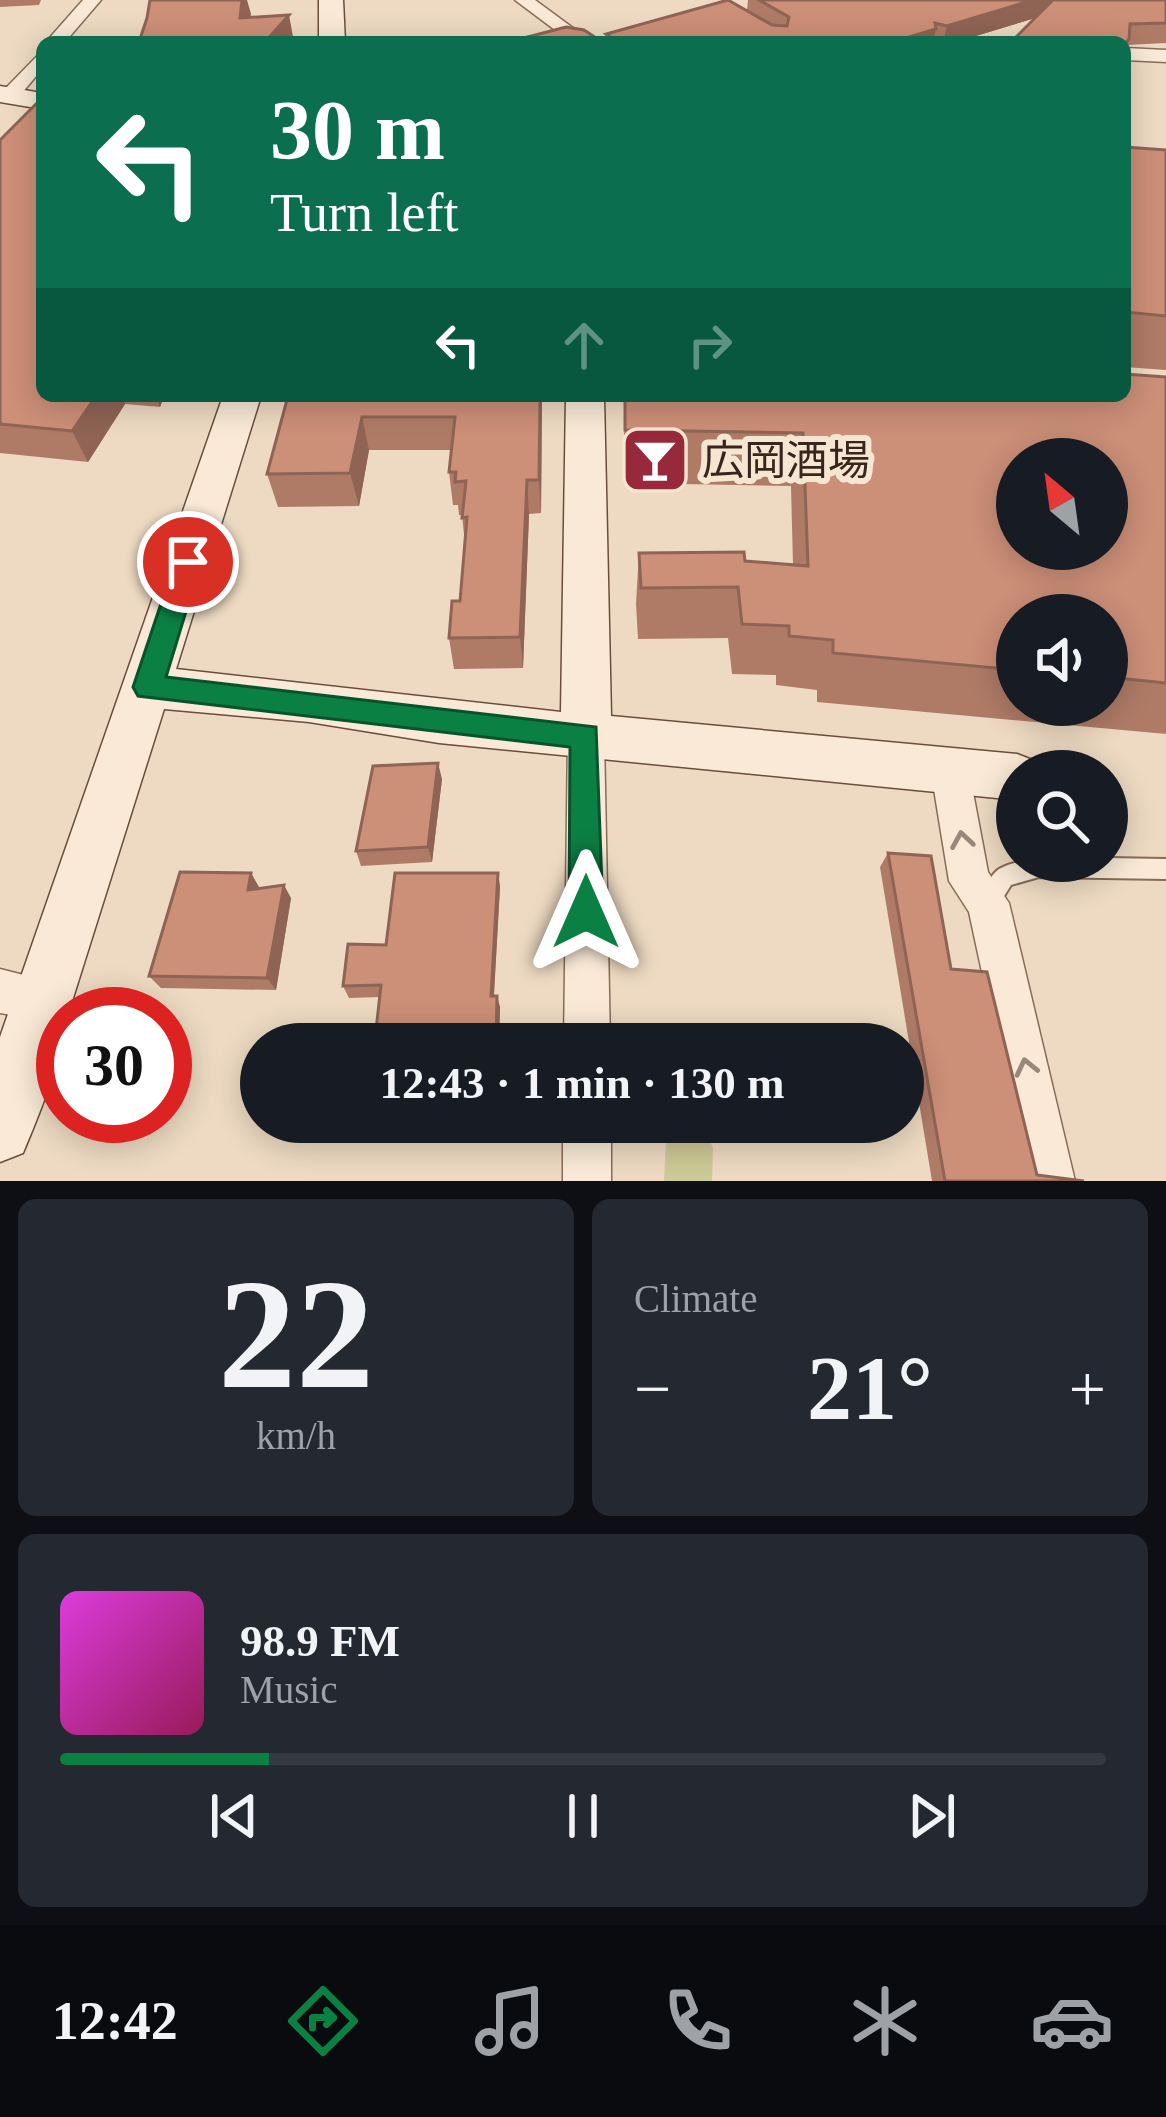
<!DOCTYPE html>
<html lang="en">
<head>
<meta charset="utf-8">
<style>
  :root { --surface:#171b24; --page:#242831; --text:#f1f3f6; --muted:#9ea1a6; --line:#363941; --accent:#0b8043 }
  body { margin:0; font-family:"Times New Roman","Noto Sans JP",serif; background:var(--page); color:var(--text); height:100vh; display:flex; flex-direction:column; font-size:45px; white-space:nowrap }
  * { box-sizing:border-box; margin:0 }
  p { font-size:39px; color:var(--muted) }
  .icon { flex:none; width:66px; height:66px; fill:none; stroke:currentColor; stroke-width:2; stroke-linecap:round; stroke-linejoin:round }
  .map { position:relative; height:1181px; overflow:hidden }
  .details { display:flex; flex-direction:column; gap:18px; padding:18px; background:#0d0f14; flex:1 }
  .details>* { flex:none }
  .banner { position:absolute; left:36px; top:36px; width:1095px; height:366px; border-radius:18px; box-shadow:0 6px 30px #0003; background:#0b6e4f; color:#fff; overflow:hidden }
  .needle { width:78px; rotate:331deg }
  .controls { position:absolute; left:996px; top:438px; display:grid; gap:24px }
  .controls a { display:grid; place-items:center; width:132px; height:132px; border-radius:50%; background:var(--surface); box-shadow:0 6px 30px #0003; font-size:60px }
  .speed { position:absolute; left:36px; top:987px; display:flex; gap:24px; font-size:60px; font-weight:700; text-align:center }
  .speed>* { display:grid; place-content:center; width:156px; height:156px; border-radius:50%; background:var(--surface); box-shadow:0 6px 30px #0003; line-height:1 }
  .speed .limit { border:18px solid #d22; background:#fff; color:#111 }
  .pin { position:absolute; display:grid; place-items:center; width:102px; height:102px; color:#fff; margin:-51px; border:6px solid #fff; border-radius:50%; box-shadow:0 3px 12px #0007 }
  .me { position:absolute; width:132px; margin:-66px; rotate:0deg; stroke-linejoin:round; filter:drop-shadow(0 0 9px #0008) }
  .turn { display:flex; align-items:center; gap:42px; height:252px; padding:0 36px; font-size:54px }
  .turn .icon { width:156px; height:156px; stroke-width:2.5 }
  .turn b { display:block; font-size:84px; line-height:102px }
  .lanes { display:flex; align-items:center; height:114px; padding:0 36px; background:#0003; justify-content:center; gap:60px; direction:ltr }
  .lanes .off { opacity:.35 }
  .big { font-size:90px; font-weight:700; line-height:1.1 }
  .details .widget { flex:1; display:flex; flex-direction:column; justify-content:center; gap:18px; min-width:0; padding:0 42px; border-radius:18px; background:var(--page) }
  .details .dial { align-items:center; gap:0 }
  .dial b { font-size:156px; line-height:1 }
  .song { display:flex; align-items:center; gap:36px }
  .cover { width:144px; height:144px; border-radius:18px; background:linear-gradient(135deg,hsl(300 70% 55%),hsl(330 70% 35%)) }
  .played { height:12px; border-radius:6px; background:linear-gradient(90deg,var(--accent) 20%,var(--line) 20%) }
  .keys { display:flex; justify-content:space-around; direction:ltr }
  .heat { display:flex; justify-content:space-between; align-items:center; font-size:66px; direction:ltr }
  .details .tiles { flex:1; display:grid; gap:18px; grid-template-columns:1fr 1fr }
  .widget:last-child { grid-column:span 2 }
  .trip { position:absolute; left:240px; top:1023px; width:684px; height:120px; border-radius:60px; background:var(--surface); box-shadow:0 6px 30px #0003; font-weight:700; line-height:120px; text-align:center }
  .tabs { display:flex; height:192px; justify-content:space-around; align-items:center; background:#090b0e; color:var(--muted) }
  .tabs .icon { width:84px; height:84px }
  .tabs .selected { color:var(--accent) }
  .tabs b { font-size:54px; color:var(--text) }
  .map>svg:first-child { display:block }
  .green { fill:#ccca96 }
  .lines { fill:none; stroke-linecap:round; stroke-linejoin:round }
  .lane-casing { stroke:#886b59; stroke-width:4 }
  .street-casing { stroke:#886b59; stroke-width:3 }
  .secondary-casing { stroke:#6a4d3d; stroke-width:3 }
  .lane { fill:#f9e9d6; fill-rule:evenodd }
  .street { fill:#f9e9d6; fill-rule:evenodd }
  .secondary { fill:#f9e9d6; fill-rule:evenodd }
  .wall { fill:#af7b67; fill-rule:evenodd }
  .shaded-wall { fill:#8f6454 }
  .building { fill:#cc8f78; stroke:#8f6454; stroke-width:3; fill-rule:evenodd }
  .oneway { stroke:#98887a }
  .route { fill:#0b8043; stroke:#07532c; stroke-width:3 }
  .labels { text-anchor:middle; stroke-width:12; stroke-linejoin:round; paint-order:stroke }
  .poi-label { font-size:42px; fill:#38261e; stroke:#f5e6d2; text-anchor:start }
</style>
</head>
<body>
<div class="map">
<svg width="1166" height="1181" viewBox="0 0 1166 1181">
  <rect width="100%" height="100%" fill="#eedac2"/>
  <polygon class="green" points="653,1122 701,1122 713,1148 712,1181 664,1181 667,1123"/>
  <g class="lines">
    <g class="lane-casing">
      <path id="lane" d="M1107 858 1166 859V879L1039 877 1011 885 996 909 989 912 982 909 979 902C983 892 990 875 999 869 1023 854 1079 861 1107 861Z"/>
    </g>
    <g class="street-casing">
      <g id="street">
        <polygon points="83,0 101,0 65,42 46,42"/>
        <polygon points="515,0 535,0 592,42 571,42"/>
        <polygon points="1125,48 1166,50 1166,62 1125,60"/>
        <polygon points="42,51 42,69 17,99 3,99 3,91"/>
        <polygon points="586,720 599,725 604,736 610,1044 564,1044 568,736 573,725"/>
        <polygon points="950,754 963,759 969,771 988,872 1009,903 1075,1181 1027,1181 969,912 949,881 931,771 937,759"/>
        <polygon points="0,969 55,983 62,998 55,1013 40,1020 0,1013"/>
        <rect x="563" y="1122" width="48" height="59"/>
      </g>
    </g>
    <g class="secondary-casing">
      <g id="secondary">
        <polygon points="319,0 343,0 345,42 319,42"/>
        <polygon points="0,86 42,93 42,109 0,102"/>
        <path d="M223 396H261L176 669 561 712 566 396H604L611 716 1017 754 1035 761 1040 771H1017V800L439 743 309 722 164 709 68 1014H63C63 1059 40 1112 23 1153L0 1162V1037Z"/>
      </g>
    </g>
    <use href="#lane" class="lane"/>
    <use href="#street" class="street"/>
    <use href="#secondary" class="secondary"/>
  </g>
  <g class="wall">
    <polygon points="0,0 41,0 39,5 0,7"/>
    <polygon points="748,0 1166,0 1166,43 1127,45 1035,18 956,42 606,42 606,34 747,10"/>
    <polygon points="0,140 42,396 164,396 160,407 125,404 88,462 0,453"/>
    <polygon points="1125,147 1166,150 1166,370 1125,367"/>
    <path d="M1166 377V734L817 702V690L776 685V675L732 674 728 638 638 639 636 604 639 553 793 565 791 486 623 483 625 396ZM1017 615H1107V705H1017Z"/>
    <polygon points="288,396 542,396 541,513 529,514 523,668 454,669 449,638 460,601 465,544 462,515 459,515 458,505 453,505 449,472 451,450 369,450 359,506 278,507 267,474"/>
    <polygon points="442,779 432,862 361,866 356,851"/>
    <polygon points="888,853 951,969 1037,1175 1084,1181 932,1181 880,867"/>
    <polygon points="251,873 259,889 291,898 276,990 161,988 149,976"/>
    <polygon points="498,873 500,887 494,996 500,1007 499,1044 378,1044 375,1039 380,997 349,998 343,986 386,945"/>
  </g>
  <g class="shaded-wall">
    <polygon points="242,0 247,0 251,14 247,42 240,18"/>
    <polygon points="1033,0 1059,0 1055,12 956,42 943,42 947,26"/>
    <polygon points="289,15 294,42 265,42"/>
    <polygon points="936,29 933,42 892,42"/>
    <polygon points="96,396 122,396 125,404 88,462 72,431"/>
    <polygon points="155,396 164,396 160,407"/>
    <polygon points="540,396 542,399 541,513 539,480"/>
    <polygon points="362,417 369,450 359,506 350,473"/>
    <polygon points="527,480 529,514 523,668 520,637"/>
    <polygon points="438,763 442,779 432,862 428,847"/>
    <polygon points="251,873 259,887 257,904 248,890"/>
    <polygon points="498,873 500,887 493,1008 491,996"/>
    <polygon points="284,885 291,898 276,990 267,978"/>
    <polygon points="497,996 500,1007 499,1044 496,1044"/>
  </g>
  <g class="building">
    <polygon points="150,0 242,0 240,18 289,15 265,42 139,42 147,18"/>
    <polygon points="728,0 772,25 787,26 789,17 759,0 1033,0 947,26 935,23 936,29 892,42 618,42 606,34"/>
    <polygon points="1053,0 1166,0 1166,23 1130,24 1129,39 1125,44 1125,42 1011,42"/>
    <polygon points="566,27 584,30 602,42 512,41"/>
    <polygon points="41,99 42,396 96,396 72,431 0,424 0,140"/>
    <polygon points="1125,147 1166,150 1166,316 1125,312"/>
    <path d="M1125 374 1166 377V683L1107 677V615H1017V670L833 653V640L789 636V626L742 624 738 587 641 588 639 553 744 552 745 561 808 566 803 433 625 430V396H1125ZM1017 459H1107V549H1017Z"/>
    <polygon points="288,396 540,396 539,480 527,480 520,637 449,638 452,601 460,601 467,517 462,518 466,481 455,482 456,472 449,472 455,417 362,417 350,473 267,474"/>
    <polygon points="438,763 428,847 356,851 373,766"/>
    <polygon points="888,853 931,856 951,969 987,972 1037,1175 1084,1181 945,1181"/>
    <polygon points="180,872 251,873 248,890 284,885 267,978 149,976"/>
    <polygon points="395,873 498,873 491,996 497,996 496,1044 382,1044 382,1038 375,1039 381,985 343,986 348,944 386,945"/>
  </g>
  <defs><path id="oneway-chevron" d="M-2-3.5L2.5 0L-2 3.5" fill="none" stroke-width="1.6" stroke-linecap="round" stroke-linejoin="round" transform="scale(3)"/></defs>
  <g class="oneway">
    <use href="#oneway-chevron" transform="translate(962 840) rotate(-99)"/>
    <use href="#oneway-chevron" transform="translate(1026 1067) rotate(-103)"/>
  </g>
  <polygon class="route" points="188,552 201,562 166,677 596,727 603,912 598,924 586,929 574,924 569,912 570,747 138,696 133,687 175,562"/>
  <defs>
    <g id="bar-square" transform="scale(3.45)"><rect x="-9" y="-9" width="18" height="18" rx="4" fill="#97293b" stroke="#f5e6d2"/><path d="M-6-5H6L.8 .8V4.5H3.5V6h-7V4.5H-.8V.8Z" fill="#fff"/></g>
  </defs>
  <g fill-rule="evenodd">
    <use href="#bar-square" x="655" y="460"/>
  </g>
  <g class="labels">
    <g class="poi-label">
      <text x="702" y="475">広岡酒場</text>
    </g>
  </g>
</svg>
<div class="controls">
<a><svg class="needle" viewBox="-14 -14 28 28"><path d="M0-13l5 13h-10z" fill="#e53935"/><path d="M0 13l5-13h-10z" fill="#9ea1a6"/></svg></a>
<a><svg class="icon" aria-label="sound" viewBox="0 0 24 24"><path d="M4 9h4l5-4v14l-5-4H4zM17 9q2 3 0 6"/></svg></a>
<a><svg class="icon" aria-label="search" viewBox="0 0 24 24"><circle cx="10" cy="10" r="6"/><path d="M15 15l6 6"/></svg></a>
</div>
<div class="speed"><div class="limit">30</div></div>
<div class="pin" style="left:188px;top:562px;background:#d93025"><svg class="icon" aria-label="arrive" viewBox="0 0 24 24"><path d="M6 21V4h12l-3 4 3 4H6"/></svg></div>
<svg class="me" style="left:586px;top:912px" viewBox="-20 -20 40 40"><path d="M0-17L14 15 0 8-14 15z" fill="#0b8043" stroke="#fff" stroke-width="4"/></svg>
<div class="trip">12:43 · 1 min · 130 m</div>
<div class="banner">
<div class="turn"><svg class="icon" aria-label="left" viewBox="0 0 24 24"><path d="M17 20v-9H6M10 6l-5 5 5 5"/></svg><div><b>30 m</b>Turn left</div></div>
<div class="lanes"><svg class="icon" aria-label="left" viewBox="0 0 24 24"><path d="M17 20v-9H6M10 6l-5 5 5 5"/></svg><svg class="icon off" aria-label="ahead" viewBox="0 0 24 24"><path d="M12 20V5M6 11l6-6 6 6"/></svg><svg class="icon off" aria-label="right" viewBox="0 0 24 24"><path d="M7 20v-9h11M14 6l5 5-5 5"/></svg></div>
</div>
</div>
<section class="details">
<div class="tiles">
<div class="widget dial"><b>22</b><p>km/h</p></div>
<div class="widget"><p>Climate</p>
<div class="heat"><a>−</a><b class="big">21°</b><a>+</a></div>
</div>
<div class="widget">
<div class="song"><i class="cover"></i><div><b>98.9 FM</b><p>Music</p></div></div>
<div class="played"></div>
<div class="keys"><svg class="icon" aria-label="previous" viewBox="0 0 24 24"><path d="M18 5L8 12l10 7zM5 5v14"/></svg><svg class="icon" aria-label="pause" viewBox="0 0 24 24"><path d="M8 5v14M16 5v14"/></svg><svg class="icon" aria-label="next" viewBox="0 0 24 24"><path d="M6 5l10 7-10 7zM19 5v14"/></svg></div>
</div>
</div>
</section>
<nav class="tabs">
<b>12:42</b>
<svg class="icon selected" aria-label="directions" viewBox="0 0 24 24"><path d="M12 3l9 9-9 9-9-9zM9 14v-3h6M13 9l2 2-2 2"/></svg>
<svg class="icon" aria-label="music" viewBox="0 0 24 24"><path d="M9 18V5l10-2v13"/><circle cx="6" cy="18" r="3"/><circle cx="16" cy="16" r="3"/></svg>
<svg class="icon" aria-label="phone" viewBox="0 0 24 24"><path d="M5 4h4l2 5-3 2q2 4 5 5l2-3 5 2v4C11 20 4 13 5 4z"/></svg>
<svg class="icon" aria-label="climate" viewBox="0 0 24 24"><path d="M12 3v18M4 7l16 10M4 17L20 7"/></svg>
<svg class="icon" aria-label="car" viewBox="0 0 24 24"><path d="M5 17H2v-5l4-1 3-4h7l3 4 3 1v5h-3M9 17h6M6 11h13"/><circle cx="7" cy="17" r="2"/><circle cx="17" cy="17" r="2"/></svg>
</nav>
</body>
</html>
